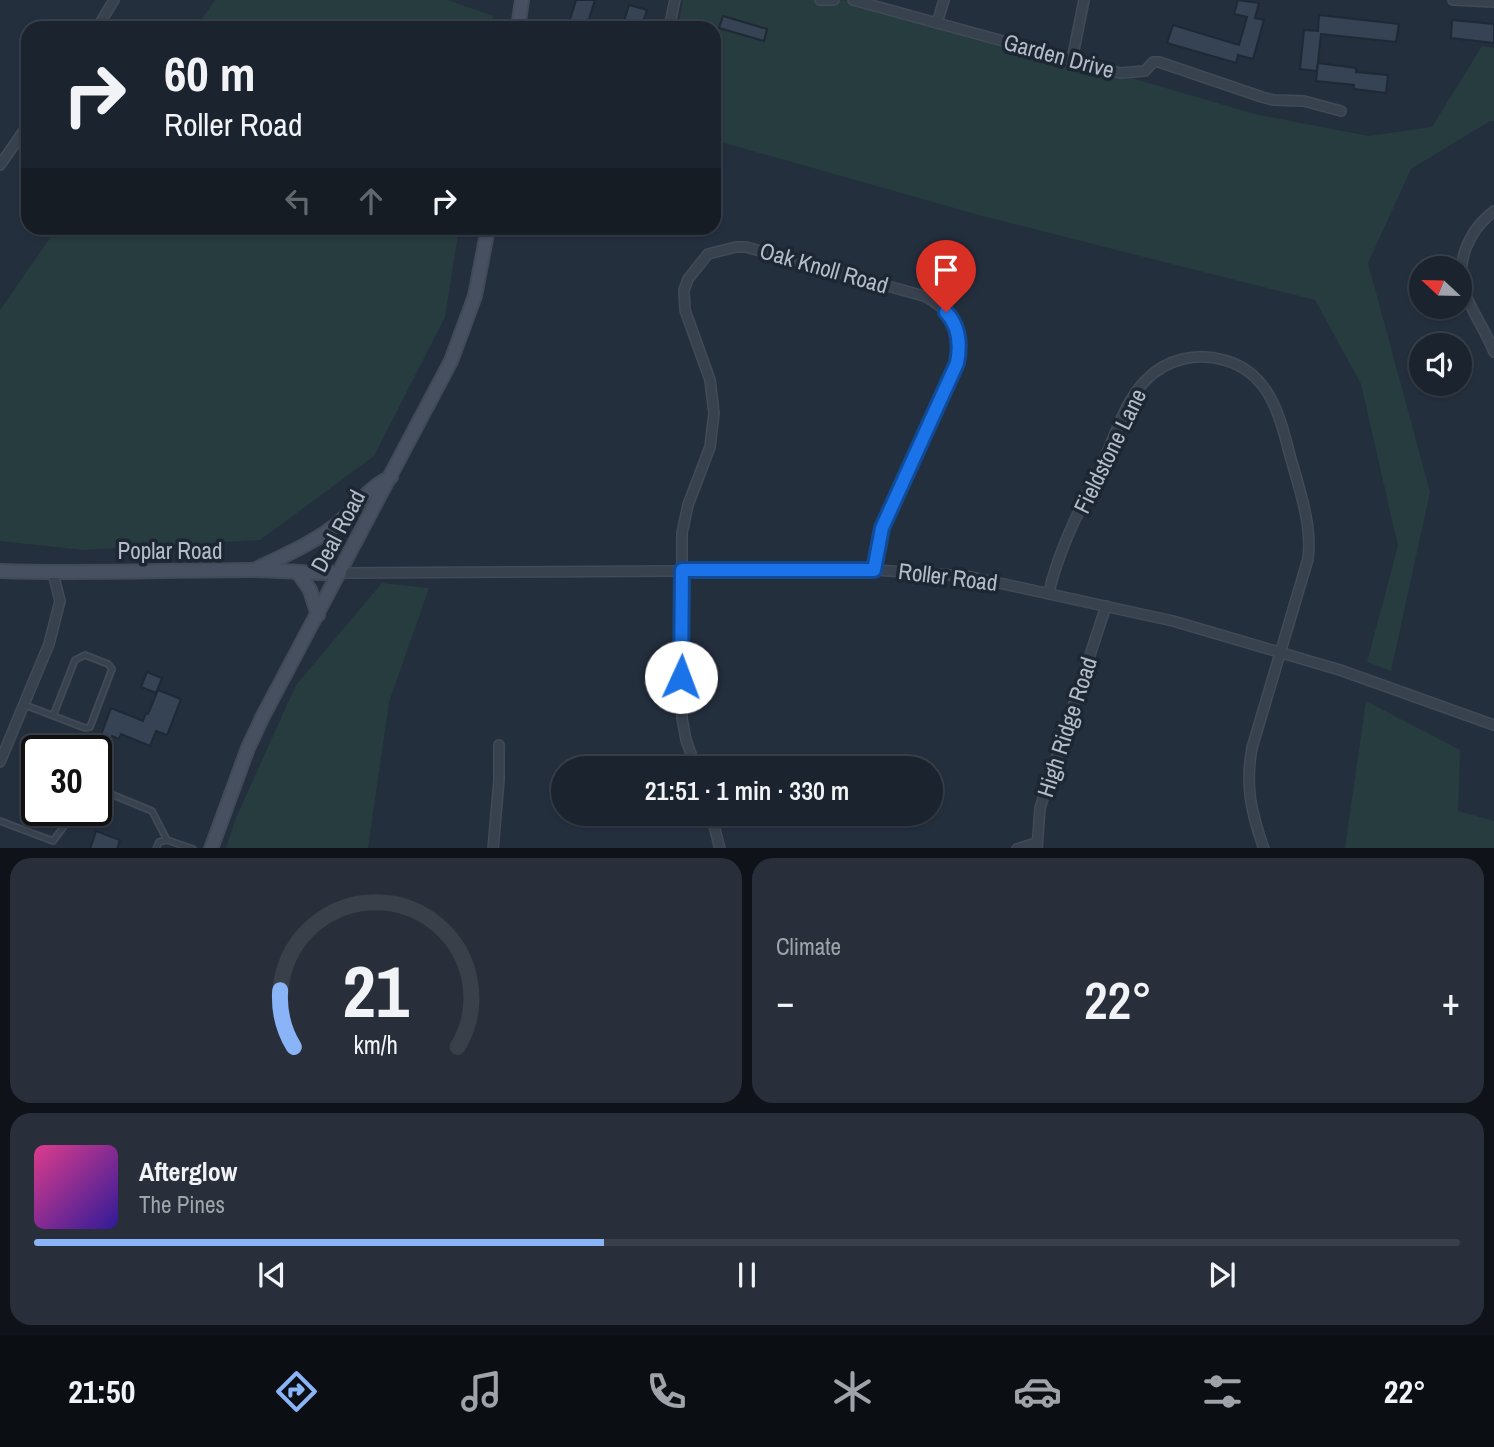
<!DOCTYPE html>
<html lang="en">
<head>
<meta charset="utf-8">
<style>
  :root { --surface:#1b232e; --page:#282f3a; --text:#f1f3f6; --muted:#a0a4aa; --line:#39404a; --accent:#8ab4f8 }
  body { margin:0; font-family:"Archivo Narrow",sans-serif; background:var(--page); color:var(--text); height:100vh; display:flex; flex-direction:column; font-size:26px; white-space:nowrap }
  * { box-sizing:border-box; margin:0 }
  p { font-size:23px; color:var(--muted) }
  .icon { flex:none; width:38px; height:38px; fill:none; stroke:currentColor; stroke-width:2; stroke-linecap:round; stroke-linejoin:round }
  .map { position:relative; height:848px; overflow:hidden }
  .sheet { display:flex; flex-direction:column; gap:10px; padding:10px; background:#0f1319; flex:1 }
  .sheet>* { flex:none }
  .hud { position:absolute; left:21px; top:21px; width:700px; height:214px; border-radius:21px; box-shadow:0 2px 5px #0004,0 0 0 2px var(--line); background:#1b232e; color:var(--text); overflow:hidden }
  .needle { width:46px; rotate:292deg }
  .tools { position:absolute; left:1409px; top:256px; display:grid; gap:14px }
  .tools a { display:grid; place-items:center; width:63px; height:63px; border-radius:50%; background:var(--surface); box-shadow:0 2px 5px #0004,0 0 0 2px var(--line); font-size:35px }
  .speed { position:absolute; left:21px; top:735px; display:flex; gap:14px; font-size:35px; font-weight:700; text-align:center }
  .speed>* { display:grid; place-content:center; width:91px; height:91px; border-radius:50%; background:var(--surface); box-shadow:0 2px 5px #0004,0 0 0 2px var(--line); line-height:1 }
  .speed .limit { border:4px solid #111; border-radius:10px; background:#fff; color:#111 }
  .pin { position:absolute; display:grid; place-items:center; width:60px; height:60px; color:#fff; margin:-72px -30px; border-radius:50% 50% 50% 0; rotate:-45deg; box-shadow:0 0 7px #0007 }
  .pin .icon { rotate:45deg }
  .me { position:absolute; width:77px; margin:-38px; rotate:2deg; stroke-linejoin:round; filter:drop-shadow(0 0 5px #0008) }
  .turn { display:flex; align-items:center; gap:24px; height:147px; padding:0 28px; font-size:32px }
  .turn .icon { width:91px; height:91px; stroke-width:2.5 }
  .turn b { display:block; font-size:49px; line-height:60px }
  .lanes { display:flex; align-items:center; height:66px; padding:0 28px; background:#0003; justify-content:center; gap:35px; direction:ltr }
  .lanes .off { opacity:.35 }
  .big { font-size:52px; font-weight:600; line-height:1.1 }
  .sheet .tile { flex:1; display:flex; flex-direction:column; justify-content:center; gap:10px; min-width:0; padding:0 24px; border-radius:21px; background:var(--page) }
  .sheet .dial { align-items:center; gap:0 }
  .dial svg { height:182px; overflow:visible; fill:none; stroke:var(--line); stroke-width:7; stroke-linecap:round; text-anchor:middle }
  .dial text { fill:var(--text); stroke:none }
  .song { display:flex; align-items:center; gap:21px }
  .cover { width:84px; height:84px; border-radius:10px; background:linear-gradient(135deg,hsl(330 70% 55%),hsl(250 70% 35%)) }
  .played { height:7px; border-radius:4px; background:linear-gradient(90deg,var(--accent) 40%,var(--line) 40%) }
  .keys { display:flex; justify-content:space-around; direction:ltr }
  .heat { display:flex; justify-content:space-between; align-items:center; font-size:38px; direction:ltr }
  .sheet .tiles { flex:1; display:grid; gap:10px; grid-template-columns:1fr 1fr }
  .tile:last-child { grid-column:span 2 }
  .trip { position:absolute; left:551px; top:756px; width:392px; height:70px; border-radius:35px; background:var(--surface); box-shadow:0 2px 5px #0004,0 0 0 2px var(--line); font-weight:600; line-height:70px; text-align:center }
  .menu { display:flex; height:112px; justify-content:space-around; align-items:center; background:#0b0e12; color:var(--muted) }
  .menu .icon { width:49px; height:49px }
  .menu .selected { color:var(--accent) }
  .menu b { font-size:32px; color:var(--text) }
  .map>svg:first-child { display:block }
  .green { fill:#263c3f }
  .building { fill:#364354; stroke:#1f2835; stroke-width:2 }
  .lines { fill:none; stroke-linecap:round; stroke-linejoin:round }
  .lane-casing { stroke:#414a57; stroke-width:8 }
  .street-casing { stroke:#414a57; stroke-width:12 }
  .secondary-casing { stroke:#414a57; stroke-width:16 }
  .lane { stroke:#38414e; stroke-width:4.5 }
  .street { stroke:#38414e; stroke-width:9 }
  .secondary { stroke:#465061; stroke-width:12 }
  .route-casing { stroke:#114b97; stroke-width:18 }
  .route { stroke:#1a73e8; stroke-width:12 }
  .labels { text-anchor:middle; stroke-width:7; stroke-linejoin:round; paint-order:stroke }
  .street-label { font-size:23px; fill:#b4bcc9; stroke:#1d2633 }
</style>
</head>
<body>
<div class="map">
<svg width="1494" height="849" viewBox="0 0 1494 849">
  <rect width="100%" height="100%" fill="#242f3e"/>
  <g class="green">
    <polygon points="215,0 448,0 493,16 491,28 196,28"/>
    <polygon points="683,0 842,0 901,11 1255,114 1369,136 1432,127 1482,46 1494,48 1494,121 1490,121 1411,169 1368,263 1430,492 1391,671 1367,662 1398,546 1361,384 1315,300 986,217 714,140 714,28 678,28"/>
    <polygon points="57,228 459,228 445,317 374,456 260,540 83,550 0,541 0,310"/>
    <polygon points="382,583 429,588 389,702 368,848 226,848 235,820 296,685"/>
    <polygon points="1366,701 1460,750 1458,811 1494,821 1494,848 1345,848"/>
  </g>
  <g class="building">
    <polygon points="576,0 595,0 586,28 575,28 576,25 569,23"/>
    <polygon points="1238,0 1259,3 1255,18 1264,20 1253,59 1238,55 1236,63 1167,43 1173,25 1239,45 1247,17 1234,14"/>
    <polygon points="629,5 647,10 641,28 622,28"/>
    <polygon points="1319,15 1399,24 1396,42 1321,34 1317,71 1300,69 1304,30 1318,31"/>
    <polygon points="723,16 767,29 764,41 719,28"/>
    <polygon points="1452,20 1494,24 1494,43 1451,38"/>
    <polygon points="1318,63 1356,68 1356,72 1388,75 1386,93 1354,89 1354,85 1316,81"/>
    <polygon points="147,672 162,678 156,693 141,687"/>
    <polygon points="158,690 181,699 167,735 156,731 150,746 121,734 119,739 112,736 108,747 98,743 111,708 143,721 146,713 148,714"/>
    <polygon points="96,831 120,840 117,849 90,849"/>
  </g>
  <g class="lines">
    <g class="lane-casing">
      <g id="lane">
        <polyline points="25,705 85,728 90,727 112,669 108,664 85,655 75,660 53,716"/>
        <polyline points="96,788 152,811 167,840 193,849"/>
        <polyline points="0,821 53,841 76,810"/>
        <polyline points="156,849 159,842 167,840"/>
      </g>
    </g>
    <g class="street-casing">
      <g id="street">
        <polyline points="820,0 834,0"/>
        <polyline points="853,0 1120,73 1145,71 1153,62 1159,62 1262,97 1273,100 1304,101 1341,111"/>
        <polyline points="1453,0 1494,2"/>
        <polyline points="937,23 944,0"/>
        <polyline points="97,28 114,0"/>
        <polyline points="669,28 675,0"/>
        <polyline points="1072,60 1084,0"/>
        <polyline points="0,165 28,125"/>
        <path d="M1494 211C1469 230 1454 263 1465 293 1473 314 1486 331 1494 352"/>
        <polyline points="340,573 874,570 967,576 1173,621 1340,670 1494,725"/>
        <path d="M1049 592C1060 544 1085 500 1106 455 1117 430 1126 400 1146 380 1166 359 1197 352 1224 360 1265 371 1278 408 1287 444 1296 481 1313 521 1308 559L1252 748C1245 786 1251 812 1264 849"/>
        <polyline points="0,762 49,644 60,601 53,573"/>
        <path d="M696 768 686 740 682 718V533L688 505 710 447 714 413 710 380 685 310 684 290 688 279 708 254 736 247H746L924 296C952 310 964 331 957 363L882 528 874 570"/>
        <polyline points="711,814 720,849"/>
        <polyline points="493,849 499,780 499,745"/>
        <polyline points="1017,849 1036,843"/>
        <polyline points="1037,849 1040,808 1106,606"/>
      </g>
    </g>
    <g class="secondary-casing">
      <g id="secondary">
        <polyline points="518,28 522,0"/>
        <path d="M254 570C281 557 309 545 332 528 355 511 364 490 391 477"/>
        <path d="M0 571C85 574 169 570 253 570 282 570 311 574 340 573"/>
        <polyline points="299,574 310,590 318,615"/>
        <polyline points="211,849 248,748 263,716 451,361 475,296 488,228"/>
      </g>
    </g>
    <use href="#lane" class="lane"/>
    <use href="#street" class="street"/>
    <use href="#secondary" class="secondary"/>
  </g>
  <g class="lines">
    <g class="route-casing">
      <path id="route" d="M681 677 682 570H874L882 528 957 363C961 343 959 326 946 312"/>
    </g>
    <use href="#route" class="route"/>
  </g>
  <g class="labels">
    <g class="street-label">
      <text transform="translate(1059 56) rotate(15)" y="8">Garden Drive</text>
      <text transform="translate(824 268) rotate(16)" y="8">Oak Knoll Road</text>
      <text transform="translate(1110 451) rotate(-64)" y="8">Fieldstone Lane</text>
      <text transform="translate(338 531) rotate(-62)" y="8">Deal Road</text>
      <text x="170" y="559">Poplar Road</text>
      <text transform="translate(948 577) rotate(7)" y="8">Roller Road</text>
      <text transform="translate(1067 727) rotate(-72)" y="8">High Ridge Road</text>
    </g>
  </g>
</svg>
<div class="tools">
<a><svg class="needle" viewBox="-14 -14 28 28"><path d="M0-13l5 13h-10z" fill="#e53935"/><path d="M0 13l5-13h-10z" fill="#a0a4aa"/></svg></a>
<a><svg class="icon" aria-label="sound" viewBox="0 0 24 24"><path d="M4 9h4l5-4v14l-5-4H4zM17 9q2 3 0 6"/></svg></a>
</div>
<div class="speed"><div class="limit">30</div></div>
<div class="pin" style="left:946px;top:312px;background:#d93025"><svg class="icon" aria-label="arrive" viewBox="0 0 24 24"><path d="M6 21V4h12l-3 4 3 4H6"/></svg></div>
<svg class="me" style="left:681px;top:677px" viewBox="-20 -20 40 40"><circle r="19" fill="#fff"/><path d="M0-13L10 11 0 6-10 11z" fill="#1a73e8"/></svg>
<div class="trip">21:51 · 1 min · 330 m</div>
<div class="hud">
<div class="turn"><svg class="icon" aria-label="right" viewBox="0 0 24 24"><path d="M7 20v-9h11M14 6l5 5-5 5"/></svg><div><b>60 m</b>Roller Road</div></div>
<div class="lanes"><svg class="icon off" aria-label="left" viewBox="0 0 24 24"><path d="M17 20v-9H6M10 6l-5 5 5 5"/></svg><svg class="icon off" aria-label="ahead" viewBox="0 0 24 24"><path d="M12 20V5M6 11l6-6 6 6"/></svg><svg class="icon" aria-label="right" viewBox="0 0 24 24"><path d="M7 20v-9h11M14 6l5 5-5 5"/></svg></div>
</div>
</div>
<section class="sheet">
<div class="tiles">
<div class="tile dial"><svg viewBox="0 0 100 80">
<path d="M14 69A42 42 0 1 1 86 69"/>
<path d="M14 69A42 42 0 0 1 8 44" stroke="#8ab4f8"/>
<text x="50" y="56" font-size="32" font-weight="700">21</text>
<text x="50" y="72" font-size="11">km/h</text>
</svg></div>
<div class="tile"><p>Climate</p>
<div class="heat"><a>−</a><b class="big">22°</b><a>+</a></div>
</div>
<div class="tile">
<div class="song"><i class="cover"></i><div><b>Afterglow</b><p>The Pines</p></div></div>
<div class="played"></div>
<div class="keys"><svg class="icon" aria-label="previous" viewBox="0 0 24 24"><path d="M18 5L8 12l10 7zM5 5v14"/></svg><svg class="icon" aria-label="pause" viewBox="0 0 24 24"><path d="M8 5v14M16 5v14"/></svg><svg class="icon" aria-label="next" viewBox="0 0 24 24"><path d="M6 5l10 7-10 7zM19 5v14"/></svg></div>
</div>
</div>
</section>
<nav class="menu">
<b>21:50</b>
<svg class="icon selected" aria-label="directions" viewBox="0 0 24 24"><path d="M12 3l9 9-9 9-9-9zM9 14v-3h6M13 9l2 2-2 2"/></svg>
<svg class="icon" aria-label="music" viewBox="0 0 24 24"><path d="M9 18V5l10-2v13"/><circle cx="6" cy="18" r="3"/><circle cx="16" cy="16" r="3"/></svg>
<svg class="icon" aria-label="phone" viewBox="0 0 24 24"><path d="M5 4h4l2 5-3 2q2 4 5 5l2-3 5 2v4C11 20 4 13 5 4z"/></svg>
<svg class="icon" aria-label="climate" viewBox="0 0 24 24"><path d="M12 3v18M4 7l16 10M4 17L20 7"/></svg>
<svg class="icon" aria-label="car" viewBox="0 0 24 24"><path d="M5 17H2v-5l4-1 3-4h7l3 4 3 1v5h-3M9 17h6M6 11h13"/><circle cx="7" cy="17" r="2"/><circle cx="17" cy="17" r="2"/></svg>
<svg class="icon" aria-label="filters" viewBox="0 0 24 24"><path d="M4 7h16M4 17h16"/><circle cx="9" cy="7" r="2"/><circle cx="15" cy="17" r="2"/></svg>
<b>22°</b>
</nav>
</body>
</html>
